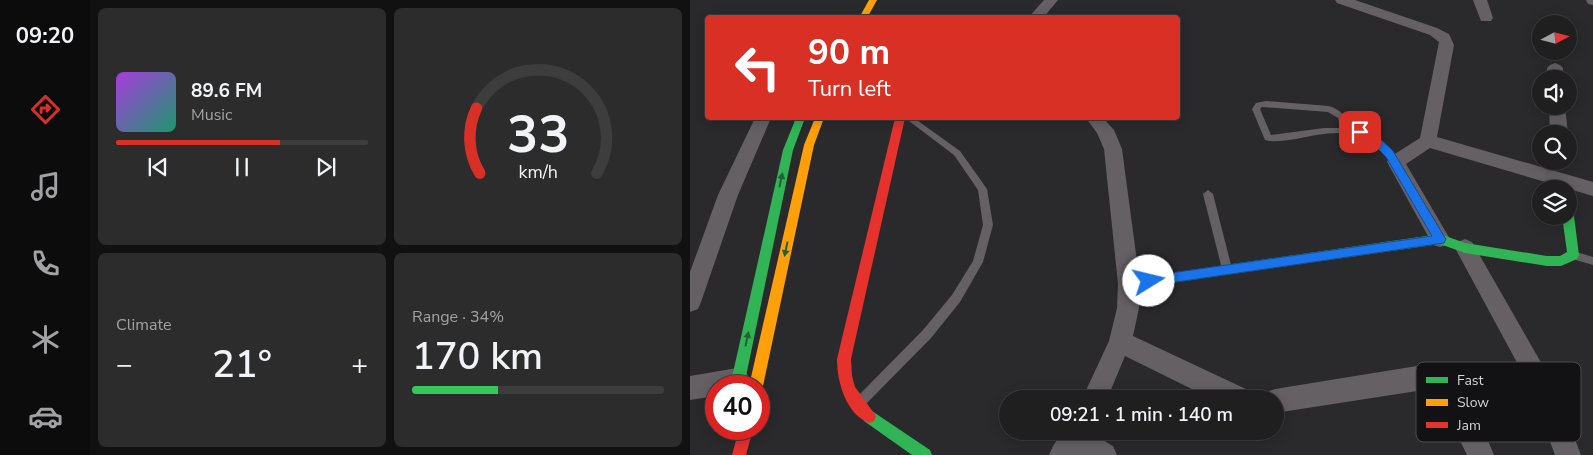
<!DOCTYPE html>
<html lang="en">
<head>
<meta charset="utf-8">
<style>
  :root { --surface:#201f20; --page:#2d2c2d; --text:#f1f3f6; --muted:#a2a2a5; --line:#3d3d3e; --accent:#d93025 }
  body { margin:0; font-family:"Nunito Sans",sans-serif; background:var(--page); color:var(--text); height:100vh; display:flex; flex-direction:column; font-size:19px; white-space:nowrap }
  * { box-sizing:border-box; margin:0 }
  p { font-size:16px; color:var(--muted) }
  .icon { flex:none; width:28px; height:28px; fill:none; stroke:currentColor; stroke-width:2; stroke-linecap:round; stroke-linejoin:round }
  .map { position:relative; flex:1; overflow:hidden }
  .panel { display:flex; flex-direction:column; gap:8px; padding:8px; background:#121112; width:600px }
  .panel>* { flex:none }
  .hud { position:absolute; left:15px; top:15px; width:475px; height:105px; border-radius:5px; box-shadow:0 2px 12px #0003,0 0 0 1px var(--line); background:#d93025; color:#fff; overflow:hidden }
  .needle { width:32px; rotate:83deg }
  .buttons { position:absolute; left:842px; top:15px; display:grid; gap:10px }
  .buttons a { display:grid; place-items:center; width:45px; height:45px; border-radius:50%; background:var(--surface); box-shadow:0 2px 12px #0003,0 0 0 1px var(--line); font-size:25px }
  .speed { position:absolute; left:15px; top:375px; display:flex; gap:10px; font-size:25px; font-weight:700; text-align:center }
  .speed>* { display:grid; place-content:center; width:65px; height:65px; border-radius:50%; background:var(--surface); box-shadow:0 2px 12px #0003,0 0 0 1px var(--line); line-height:1 }
  .speed .limit { border:8px solid #d22; background:#fff; color:#111 }
  .pin { position:absolute; display:grid; place-items:center; width:42px; height:42px; color:#fff; margin:-21px; border-radius:10px; box-shadow:0 2px 8px #0006 }
  .me { position:absolute; width:55px; margin:-28px; rotate:81deg; stroke-linejoin:round; filter:drop-shadow(0 0 4px #0008) }
  .turn { display:flex; align-items:center; gap:18px; height:105px; padding:0 20px; font-size:22px }
  .turn .icon { width:65px; height:65px; stroke-width:2.5 }
  .turn b { display:block; font-size:35px; line-height:42px }
  .big { font-size:38px; font-weight:600; line-height:1.1 }
  .panel .widget { flex:1; display:flex; flex-direction:column; justify-content:center; gap:8px; min-width:0; padding:0 18px; border-radius:8px; background:var(--page) }
  .panel .dial { align-items:center; gap:0 }
  .dial svg { height:130px; overflow:visible; fill:none; stroke:var(--line); stroke-width:7; stroke-linecap:round; text-anchor:middle }
  .dial text { fill:var(--text); stroke:none }
  .song { display:flex; align-items:center; gap:15px }
  .cover { width:60px; height:60px; border-radius:8px; background:linear-gradient(135deg,hsl(280 70% 55%),hsl(160 70% 35%)) }
  .played { height:5px; border-radius:2px; background:linear-gradient(90deg,var(--accent) 65%,var(--line) 65%) }
  .keys { display:flex; justify-content:space-around; direction:ltr }
  .heat { display:flex; justify-content:space-between; align-items:center; font-size:28px; direction:ltr }
  .charge { height:8px; border-radius:4px; background:linear-gradient(90deg,#34c759 34%,var(--line) 0) }
  .panel .tiles { flex:1; display:grid; gap:8px; grid-template-columns:repeat(2,1fr) }
  .trip { position:absolute; left:309px; top:390px; width:285px; height:50px; border-radius:25px; background:var(--surface); box-shadow:0 2px 12px #0003,0 0 0 1px var(--line); font-weight:600; line-height:50px; text-align:center }
  main { display:flex; flex:1; min-height:0 }
  .tab-bar { display:flex; flex-direction:column; width:90px; justify-content:space-around; align-items:center; background:#0d0c0d; color:var(--muted) }
  .tab-bar .icon { width:35px; height:35px }
  .tab-bar .active { color:var(--accent) }
  .tab-bar b { font-size:22px; color:var(--text) }
  .map>svg:first-child { display:block }
  .lines { fill:none; stroke-linecap:round; stroke-linejoin:round }
  .lane { fill:#656064; fill-rule:evenodd }
  .street { fill:#656064; fill-rule:evenodd }
  .fast { fill:#30b455; fill-rule:evenodd }
  .slow { fill:#ff9f0a; fill-rule:evenodd }
  .jam { fill:#e5322d; fill-rule:evenodd }
  .oneway { fill:#216234 }
  .route { fill:#1a73e8; stroke:#114b97 }
  .key { fill:#121113; stroke:#4c4b4e; stroke-width:1 }
  .key-label { font-size:14px; fill:#d5d3d6 }
</style>
</head>
<body>
<main>
<nav class="tab-bar">
<b>09:20</b>
<svg class="icon active" aria-label="directions" viewBox="0 0 24 24"><path d="M12 3l9 9-9 9-9-9zM9 14v-3h6M13 9l2 2-2 2"/></svg>
<svg class="icon" aria-label="music" viewBox="0 0 24 24"><path d="M9 18V5l10-2v13"/><circle cx="6" cy="18" r="3"/><circle cx="16" cy="16" r="3"/></svg>
<svg class="icon" aria-label="phone" viewBox="0 0 24 24"><path d="M5 4h4l2 5-3 2q2 4 5 5l2-3 5 2v4C11 20 4 13 5 4z"/></svg>
<svg class="icon" aria-label="climate" viewBox="0 0 24 24"><path d="M12 3v18M4 7l16 10M4 17L20 7"/></svg>
<svg class="icon" aria-label="car" viewBox="0 0 24 24"><path d="M5 17H2v-5l4-1 3-4h7l3 4 3 1v5h-3M9 17h6M6 11h13"/><circle cx="7" cy="17" r="2"/><circle cx="17" cy="17" r="2"/></svg>
</nav>
<section class="panel">
<div class="tiles">
<div class="widget">
<div class="song"><i class="cover"></i><div><b>89.6 FM</b><p>Music</p></div></div>
<div class="played"></div>
<div class="keys"><svg class="icon" aria-label="previous" viewBox="0 0 24 24"><path d="M18 5L8 12l10 7zM5 5v14"/></svg><svg class="icon" aria-label="pause" viewBox="0 0 24 24"><path d="M8 5v14M16 5v14"/></svg><svg class="icon" aria-label="next" viewBox="0 0 24 24"><path d="M6 5l10 7-10 7zM19 5v14"/></svg></div>
</div>
<div class="widget dial"><svg viewBox="0 0 100 80">
<path d="M14 69A42 42 0 1 1 86 69"/>
<path d="M14 69A42 42 0 0 1 12 29" stroke="#d93025"/>
<text x="50" y="56" font-size="32" font-weight="700">33</text>
<text x="50" y="72" font-size="11">km/h</text>
</svg></div>
<div class="widget"><p>Climate</p>
<div class="heat"><a>−</a><b class="big">21°</b><a>+</a></div>
</div>
<div class="widget"><p>Range · 34%</p><b class="big">170 km</b><div class="charge"></div></div>
</div>
</section>
<div class="map">
<svg width="903" height="455" viewBox="0 0 903 455">
  <rect width="100%" height="100%" fill="#2a292b"/>
  <g class="lines">
    <g class="lane">
      <path d="M576 101 639 106C651 110 656 116 660 128 683 132 698 142 711 162L709 164H703C697 156 690 147 682 142 661 127 629 134 606 139 595 140 585 143 575 140L562 109 566 103ZM572 107 638 112 648 118 651 128H634L581 135 570 109Z"/>
      <polygon points="215,118 224,118 270,151 297,189 303,225 293,262 270,302 241,338 174,406 170,408 166,406 164,402 166,398 233,330 262,295 283,261 293,225 288,190 264,155"/>
      <polygon points="518,190 523,194 542,269 541,272 537,274 533,272 532,269 513,194"/>
      <polygon points="883,251 903,257 903,265 879,258 878,255 879,252"/>
    </g>
    <g class="street">
      <polygon points="354,0 368,0 353,18 338,18"/>
      <polygon points="645,0 665,0 747,28 759,34 764,45 747,137 903,182 903,196 740,148 716,164 760,239 757,245 750,247 743,245 697,162 700,157 730,138 749,42 740,35 647,3"/>
      <polygon points="783,0 797,0 803,18 801,21 791,21"/>
      <polygon points="896,0 903,0 903,5 898,4"/>
      <polygon points="865,63 870,65 873,68 873,79 857,79 857,68 860,65"/>
      <polygon points="859,106 875,106 878,134 860,134"/>
      <polygon points="65,118 81,118 48,195 11,302 8,309 0,312 0,272 28,195"/>
      <polygon points="396,118 413,118 424,130 432,149 450,284 449,308 443,336 558,390 561,399 522,399 435,356 417,399 392,399 419,341 427,308 428,284 414,149 407,133"/>
      <polygon points="775,239 782,242 865,387 891,455 865,455 845,401 831,370 765,248 768,242"/>
      <path d="M733 365C741 365 749 367 755 371 773 381 796 435 804 455H777L753 406 740 389 585 413V399H573L576 392 585 389Z"/>
      <polygon points="47,368 56,371 59,380 57,386 26,386 26,396 0,400 0,376"/>
      <polygon points="373,431 402,431 401,433 423,446 427,455 359,455 363,446"/>
    </g>
    <g class="fast">
      <polygon points="106,118 115,118 103,150 54,386 40,386 93,150"/>
      <polygon points="879,212 884,216 889,255 887,259 871,266 857,266 775,253 750,244 439,289 435,288 433,284 435,280 439,279 750,234 775,243 857,256 870,256 877,252 872,216 879,216"/>
      <polygon points="179,409 240,450 242,455 222,455 174,421 172,416 174,411"/>
    </g>
    <g class="slow">
      <polygon points="179,0 187,0 177,18 169,18"/>
      <polygon points="125,118 134,118 124,145 73,386 69,392 69,386 59,386 114,145"/>
    </g>
    <g class="jam">
      <path d="M205 118H215L161 359 162 376 165 387 186 416 184 421 179 423C156 414 147 382 147 359Z"/>
      <polygon points="49,429 63,429 56,455 42,455"/>
    </g>
  </g>
  <defs><path id="oneway-solid" d="M-6-.8H1V-3.2L6.5 0L1 3.2V.8H-6Z" transform="scale(1.25)"/></defs>
  <g class="oneway">
    <use href="#oneway-solid" transform="translate(91 180) rotate(-78)"/>
    <use href="#oneway-solid" transform="translate(96 249) rotate(102)"/>
    <use href="#oneway-solid" transform="translate(57 339) rotate(-78)"/>
  </g>
  <polygon class="route" points="670,129 686,135 703,151 754,236 756,239 754,243 459,286 455,285 453,281 455,277 459,276 742,236 696,157 679,140 665,132"/>
  <rect x="726" y="362" width="165" height="80" rx="8" class="key"/>
  <rect x="736" y="377" width="22" height="6" fill="#30b455"/>
  <rect x="736" y="399" width="22" height="7" fill="#ff9f0a"/>
  <rect x="736" y="422" width="22" height="6" fill="#e5322d"/>
  <g class="key-label">
    <text x="767" y="385">Fast</text>
    <text x="767" y="407">Slow</text>
    <text x="767" y="430">Jam</text>
  </g>
</svg>
<div class="buttons">
<a><svg class="needle" viewBox="-14 -14 28 28"><path d="M0-13l5 13h-10z" fill="#e53935"/><path d="M0 13l5-13h-10z" fill="#a2a2a5"/></svg></a>
<a><svg class="icon" aria-label="sound" viewBox="0 0 24 24"><path d="M4 9h4l5-4v14l-5-4H4zM17 9q2 3 0 6"/></svg></a>
<a><svg class="icon" aria-label="search" viewBox="0 0 24 24"><circle cx="10" cy="10" r="6"/><path d="M15 15l6 6"/></svg></a>
<a><svg class="icon" aria-label="layers" viewBox="0 0 24 24"><path d="M12 4l9 5-9 5-9-5zM3 14l9 5 9-5"/></svg></a>
</div>
<div class="speed"><div class="limit">40</div></div>
<div class="pin" style="left:670px;top:132px;background:#d93025"><svg class="icon" aria-label="arrive" viewBox="0 0 24 24"><path d="M6 21V4h12l-3 4 3 4H6"/></svg></div>
<svg class="me" style="left:459px;top:281px" viewBox="-20 -20 40 40"><circle r="19" fill="#fff"/><path d="M0-13L10 11 0 6-10 11z" fill="#1a73e8"/></svg>
<div class="trip">09:21 · 1 min · 140 m</div>
<div class="hud">
<div class="turn"><svg class="icon" aria-label="left" viewBox="0 0 24 24"><path d="M17 20v-9H6M10 6l-5 5 5 5"/></svg><div><b>90 m</b>Turn left</div></div>
</div>
</div>
</main>
</body>
</html>
